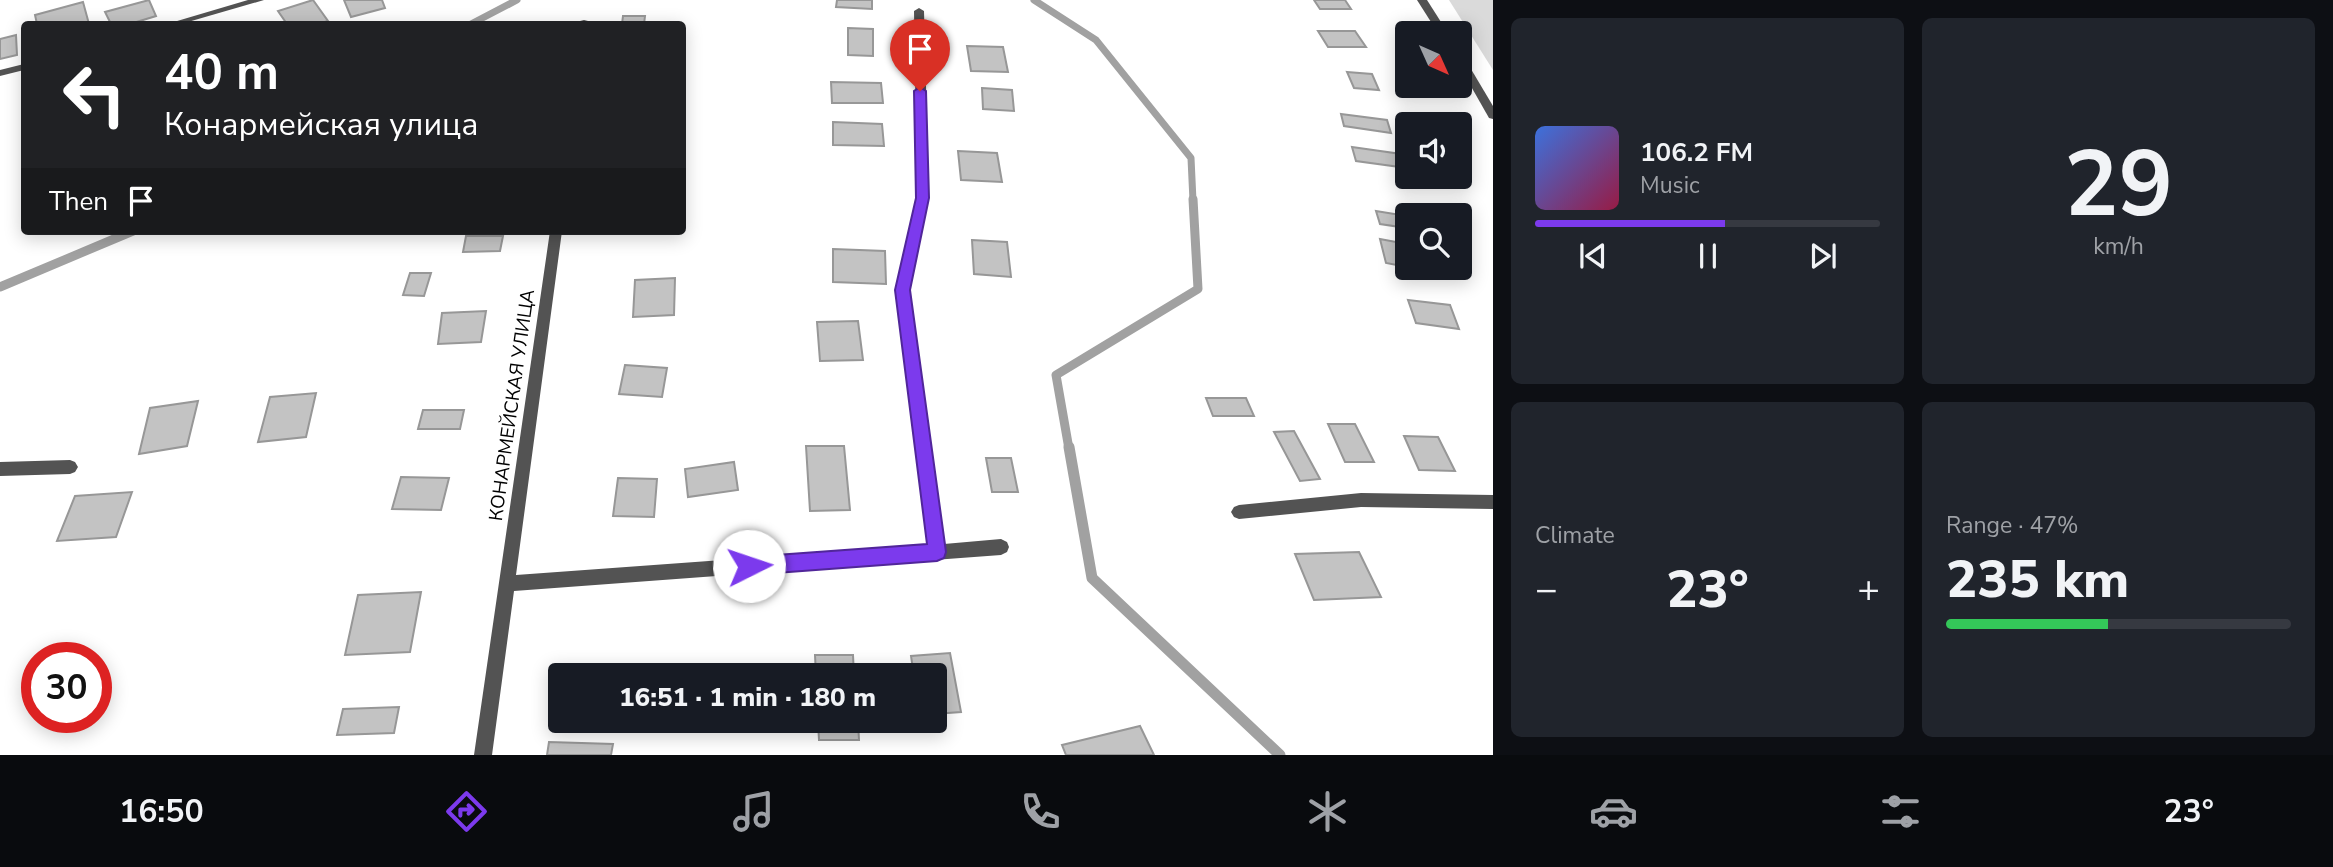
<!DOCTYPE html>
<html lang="en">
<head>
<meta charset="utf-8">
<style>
  :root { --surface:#171b24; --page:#20242c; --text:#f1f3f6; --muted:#9ea1a6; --line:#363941; --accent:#7c3aed }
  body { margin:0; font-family:"Nunito Sans",sans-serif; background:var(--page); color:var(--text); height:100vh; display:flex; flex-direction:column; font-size:26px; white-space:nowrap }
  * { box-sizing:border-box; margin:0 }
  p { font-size:23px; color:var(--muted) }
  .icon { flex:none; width:38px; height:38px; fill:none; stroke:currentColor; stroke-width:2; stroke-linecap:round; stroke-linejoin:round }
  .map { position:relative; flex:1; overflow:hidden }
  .side { display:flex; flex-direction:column; gap:18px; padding:18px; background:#0d0f14; width:840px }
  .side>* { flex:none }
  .guide { position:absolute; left:21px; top:21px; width:665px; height:214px; border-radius:7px; box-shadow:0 4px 18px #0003; background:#202124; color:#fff; overflow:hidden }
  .needle { width:46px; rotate:135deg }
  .buttons { position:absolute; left:1395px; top:21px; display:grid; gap:14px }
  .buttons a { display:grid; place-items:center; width:77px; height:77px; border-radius:7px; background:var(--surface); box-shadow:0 4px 18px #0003; font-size:35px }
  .speed { position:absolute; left:21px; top:642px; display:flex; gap:14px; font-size:35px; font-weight:700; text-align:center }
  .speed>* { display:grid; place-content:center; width:91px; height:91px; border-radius:50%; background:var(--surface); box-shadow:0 4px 18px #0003; line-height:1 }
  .speed .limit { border:10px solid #d22; background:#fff; color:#111 }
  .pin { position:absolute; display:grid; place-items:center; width:60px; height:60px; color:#fff; margin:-72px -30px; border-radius:50% 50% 50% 0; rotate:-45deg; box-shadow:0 0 7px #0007 }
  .pin .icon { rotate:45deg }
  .me { position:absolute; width:77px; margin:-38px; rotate:86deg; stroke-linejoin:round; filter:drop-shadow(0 0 5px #0008) }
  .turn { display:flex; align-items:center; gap:24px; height:147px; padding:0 28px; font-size:32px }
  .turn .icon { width:91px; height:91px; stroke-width:2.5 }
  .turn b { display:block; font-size:49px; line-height:60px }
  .then { display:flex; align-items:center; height:66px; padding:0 28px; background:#0003; gap:14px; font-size:26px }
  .big { font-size:52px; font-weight:800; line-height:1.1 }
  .side .widget { flex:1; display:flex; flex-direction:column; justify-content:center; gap:10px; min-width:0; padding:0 24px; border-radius:10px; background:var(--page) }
  .side .dial { align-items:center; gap:0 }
  .dial b { font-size:91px; line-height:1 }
  .song { display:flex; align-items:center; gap:21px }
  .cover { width:84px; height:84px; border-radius:10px; background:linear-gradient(135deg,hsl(220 70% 55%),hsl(340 70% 35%)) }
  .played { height:7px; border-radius:4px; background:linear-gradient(90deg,var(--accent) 55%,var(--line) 55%) }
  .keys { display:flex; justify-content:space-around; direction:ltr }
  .heat { display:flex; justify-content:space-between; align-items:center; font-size:38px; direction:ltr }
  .charge { height:10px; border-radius:5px; background:linear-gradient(90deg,#34c759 47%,var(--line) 0) }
  .side .tiles { flex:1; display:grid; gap:18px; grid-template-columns:repeat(2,1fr) }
  .trip { position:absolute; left:548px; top:663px; width:399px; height:70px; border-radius:7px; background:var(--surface); box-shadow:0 4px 18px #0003; font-weight:800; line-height:70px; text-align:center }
  .dock { display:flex; height:112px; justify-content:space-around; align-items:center; background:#090b0e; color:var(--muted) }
  .dock .icon { width:49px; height:49px }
  .dock .on { color:var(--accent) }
  .dock b { font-size:32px; color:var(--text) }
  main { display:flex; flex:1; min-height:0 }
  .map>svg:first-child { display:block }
  .green { fill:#dadada }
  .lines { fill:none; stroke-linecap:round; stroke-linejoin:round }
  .stream-far2 { stroke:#a1a1a1; stroke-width:7 }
  .stream-far1 { stroke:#a1a1a1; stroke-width:9 }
  .stream { stroke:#a1a1a1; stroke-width:11 }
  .building { fill:#c3c3c3; stroke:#979797; stroke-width:2 }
  .minor { fill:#535353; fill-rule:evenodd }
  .route { fill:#7c3aed; stroke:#51269a; stroke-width:2 }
  .labels { text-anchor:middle; stroke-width:5; stroke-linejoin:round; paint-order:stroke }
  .street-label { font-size:19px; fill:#000; stroke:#fff }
</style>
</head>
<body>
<main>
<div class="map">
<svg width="1493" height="755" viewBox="0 0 1493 755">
  <rect width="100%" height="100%" fill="#fff"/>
  <polygon class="green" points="1449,0 1493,0 1493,70"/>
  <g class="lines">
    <g class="stream-far2">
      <polyline points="1034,0 1096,40 1191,158 1193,201"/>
      <polyline points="471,24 517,0"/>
    </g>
    <g class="stream-far1">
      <polyline points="0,287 133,231"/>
      <polyline points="1069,449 1056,375 1198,289 1193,199"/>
    </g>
    <polyline class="stream" points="1069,447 1092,578 1280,755"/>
  </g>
  <g class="building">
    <polygon points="149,0 156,16 130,24 111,24 105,12"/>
    <polygon points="313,0 328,21 318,24 287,24 278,11"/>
    <polygon points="344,0 382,0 385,8 351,17"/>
    <polygon points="837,0 872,0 872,9 836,7"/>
    <polygon points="1314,0 1345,0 1351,9 1320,9"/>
    <polygon points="83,2 89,24 37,24 35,15"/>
    <polygon points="623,16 645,16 644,24 622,24"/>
    <polygon points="848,28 873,29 873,56 848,55"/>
    <polygon points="1318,31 1355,31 1366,47 1328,47"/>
    <polygon points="16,35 17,55 0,59 0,39"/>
    <polygon points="967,46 1003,47 1008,72 971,71"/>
    <polygon points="1347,72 1372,74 1379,90 1354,88"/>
    <polygon points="831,82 881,83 883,103 832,103"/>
    <polygon points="982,88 1012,90 1014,111 983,109"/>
    <polygon points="1341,114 1387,120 1391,133 1344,126"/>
    <polygon points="833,122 882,124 884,146 833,145"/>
    <polygon points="1352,147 1401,154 1407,168 1356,161"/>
    <polygon points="958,151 997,153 1002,182 961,180"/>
    <polygon points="1376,211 1407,216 1407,228 1380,224"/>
    <polygon points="466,236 503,236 500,251 463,252"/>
    <polygon points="1380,239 1407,244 1407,267 1386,263"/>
    <polygon points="972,240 1007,242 1011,277 974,274"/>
    <polygon points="833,249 885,251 886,284 833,282"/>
    <polygon points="410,273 431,273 424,296 403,295"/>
    <polygon points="675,278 674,315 633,317 635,280"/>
    <polygon points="1408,300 1450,305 1459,329 1416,323"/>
    <polygon points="486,311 481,342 438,344 442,313"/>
    <polygon points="858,321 863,360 820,361 817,322"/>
    <polygon points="625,365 667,368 662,397 619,394"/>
    <polygon points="316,393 306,437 258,442 270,397"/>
    <polygon points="1206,398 1246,398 1254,416 1213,416"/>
    <polygon points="198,401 187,446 139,454 150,408"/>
    <polygon points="423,410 464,410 460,429 418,429"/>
    <polygon points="1328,424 1355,424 1374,462 1345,462"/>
    <polygon points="1294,431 1320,479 1300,481 1274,432"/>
    <polygon points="1404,436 1438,437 1455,471 1419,470"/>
    <polygon points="806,446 844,446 850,510 810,511"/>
    <polygon points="986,458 1011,458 1018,492 992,492"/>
    <polygon points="734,462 738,490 688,497 685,469"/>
    <polygon points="401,477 449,478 441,510 392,509"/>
    <polygon points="618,478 657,479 654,517 613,516"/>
    <polygon points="132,492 116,537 57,541 75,496"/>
    <polygon points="1359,552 1381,597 1314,600 1295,554"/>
    <polygon points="421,592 410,652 345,655 358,595"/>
    <polygon points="950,653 961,712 934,714 934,676 914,676 911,656"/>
    <polygon points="815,655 853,655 854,676 816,676"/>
    <polygon points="561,665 635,665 634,676 560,676 560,706 555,706"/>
    <polygon points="399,707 394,733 337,735 343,709"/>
    <polygon points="818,721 858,721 859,740 819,740"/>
    <polygon points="1140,726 1154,755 1066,755 1062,745"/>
    <polygon points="549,742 613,744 611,755 547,755"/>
  </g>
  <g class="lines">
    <g class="minor">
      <polygon points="248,0 264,0 181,24 167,24"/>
      <polygon points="1417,0 1427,0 1448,33 1438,33"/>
      <polygon points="919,8 924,11 929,198 908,290 944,544 1001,539 1007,542 1009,547 1007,552 1001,555 514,591 492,755 474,755 550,231 562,231 516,575 928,545 896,290 917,198 914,11"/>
      <polygon points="584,20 588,21 589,24 579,24 580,21"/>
      <polygon points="1460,56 1465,59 1493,106 1493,119 1489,118 1460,67"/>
      <polygon points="24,64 24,70 0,76 0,70"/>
      <polygon points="70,460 75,462 78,467 75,472 70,474 0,476 0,462"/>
      <polygon points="1361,493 1493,495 1493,509 1361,507 1239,519 1234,517 1231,512 1234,507 1239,505"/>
    </g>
  </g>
  <polygon class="route" points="920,87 926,91 929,198 910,290 946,552 944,558 937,561 749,575 743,572 740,566 743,560 749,557 927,544 895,290 916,198 914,91"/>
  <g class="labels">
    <g class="street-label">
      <text transform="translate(511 405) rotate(-82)" y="7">КОНАРМЕЙСКАЯ УЛИЦА</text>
    </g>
  </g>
</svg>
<div class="buttons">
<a><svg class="needle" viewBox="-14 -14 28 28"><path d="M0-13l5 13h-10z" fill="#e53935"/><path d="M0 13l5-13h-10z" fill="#9ea1a6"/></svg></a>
<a><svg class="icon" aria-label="sound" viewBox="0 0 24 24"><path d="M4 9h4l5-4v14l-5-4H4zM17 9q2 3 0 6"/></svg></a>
<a><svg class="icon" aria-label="search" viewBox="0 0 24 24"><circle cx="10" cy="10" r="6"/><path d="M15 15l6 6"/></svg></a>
</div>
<div class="speed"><div class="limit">30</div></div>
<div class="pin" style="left:920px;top:91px;background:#d93025"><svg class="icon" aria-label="arrive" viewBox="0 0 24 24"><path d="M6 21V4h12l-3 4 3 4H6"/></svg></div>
<svg class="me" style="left:749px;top:566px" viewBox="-20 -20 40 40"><circle r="19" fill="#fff"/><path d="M0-13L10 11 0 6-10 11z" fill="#7c3aed"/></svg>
<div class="trip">16:51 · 1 min · 180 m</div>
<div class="guide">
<div class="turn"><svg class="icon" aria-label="left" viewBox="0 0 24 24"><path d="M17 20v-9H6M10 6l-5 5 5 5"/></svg><div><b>40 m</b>Конармейская улица</div></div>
<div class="then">Then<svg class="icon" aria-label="arrive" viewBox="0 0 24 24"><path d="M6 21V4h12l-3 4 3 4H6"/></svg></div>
</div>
</div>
<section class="side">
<div class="tiles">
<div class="widget">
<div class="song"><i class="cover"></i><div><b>106.2 FM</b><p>Music</p></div></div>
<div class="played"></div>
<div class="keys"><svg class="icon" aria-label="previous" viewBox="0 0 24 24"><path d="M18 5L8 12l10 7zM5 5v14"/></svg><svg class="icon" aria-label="pause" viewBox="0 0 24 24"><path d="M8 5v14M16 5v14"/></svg><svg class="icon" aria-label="next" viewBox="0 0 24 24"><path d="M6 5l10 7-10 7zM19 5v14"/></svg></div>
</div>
<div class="widget dial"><b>29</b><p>km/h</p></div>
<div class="widget"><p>Climate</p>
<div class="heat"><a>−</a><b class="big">23°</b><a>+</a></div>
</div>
<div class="widget"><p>Range · 47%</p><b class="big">235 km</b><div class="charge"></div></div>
</div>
</section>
</main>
<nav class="dock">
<b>16:50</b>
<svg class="icon on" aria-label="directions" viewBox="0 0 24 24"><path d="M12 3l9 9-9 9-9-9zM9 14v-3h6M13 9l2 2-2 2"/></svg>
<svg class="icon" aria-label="music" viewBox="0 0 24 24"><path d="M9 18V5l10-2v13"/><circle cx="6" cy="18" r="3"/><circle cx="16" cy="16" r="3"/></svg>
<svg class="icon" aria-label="phone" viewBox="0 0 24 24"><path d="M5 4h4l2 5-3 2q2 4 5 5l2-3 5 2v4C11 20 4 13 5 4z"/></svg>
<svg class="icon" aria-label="climate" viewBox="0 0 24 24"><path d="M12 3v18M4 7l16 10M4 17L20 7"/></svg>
<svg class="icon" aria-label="car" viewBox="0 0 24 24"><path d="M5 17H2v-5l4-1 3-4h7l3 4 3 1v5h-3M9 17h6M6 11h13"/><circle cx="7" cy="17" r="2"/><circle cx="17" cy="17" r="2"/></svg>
<svg class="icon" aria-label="filters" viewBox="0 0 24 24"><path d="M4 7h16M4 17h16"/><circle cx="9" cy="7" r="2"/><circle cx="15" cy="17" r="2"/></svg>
<b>23°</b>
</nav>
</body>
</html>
